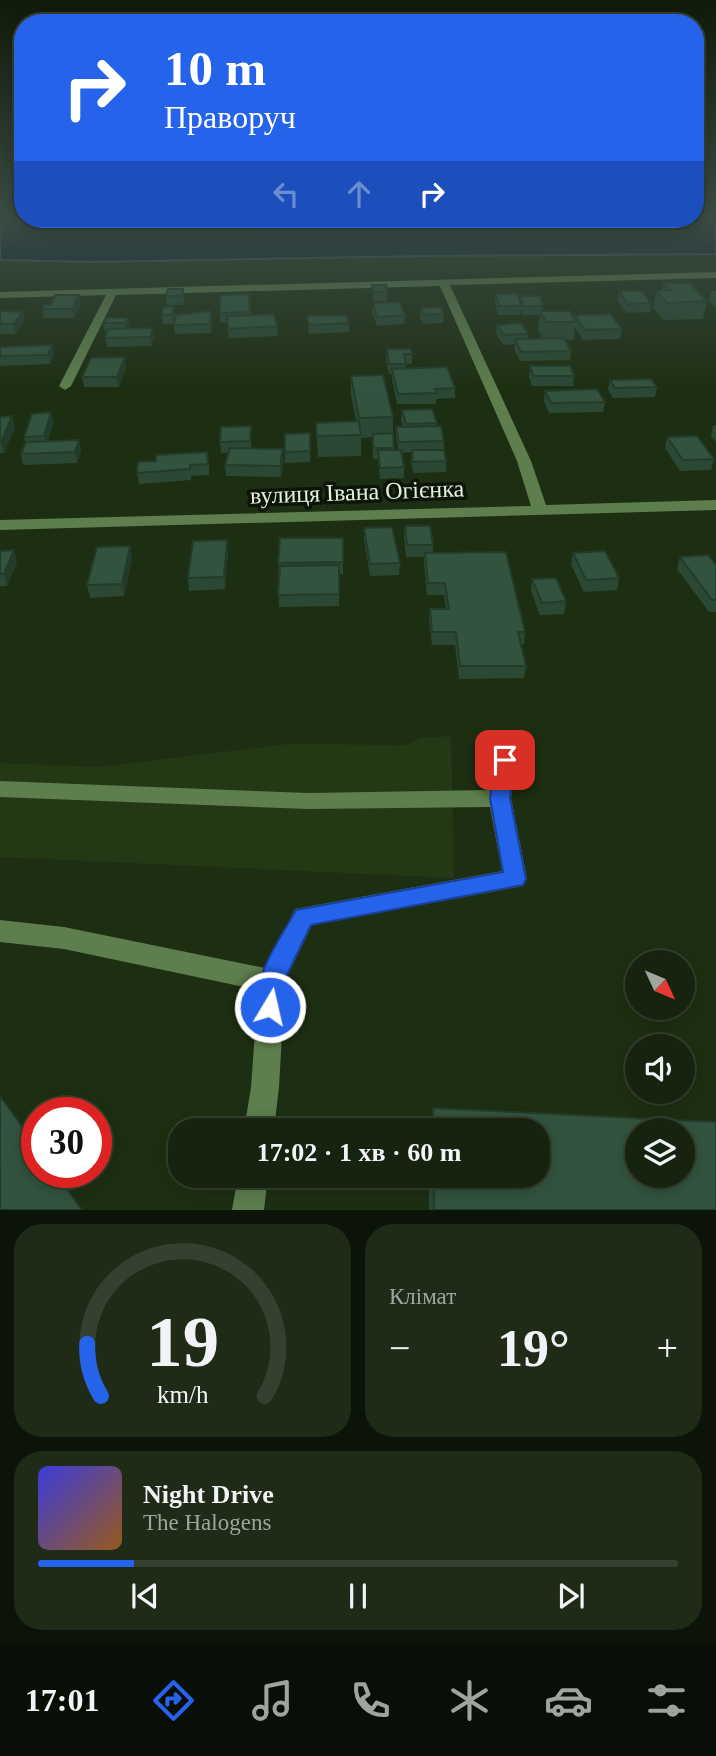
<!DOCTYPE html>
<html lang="uk">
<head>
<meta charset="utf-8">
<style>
  :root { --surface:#16230e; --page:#1f2b17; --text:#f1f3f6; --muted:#9ea49e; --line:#35402e; --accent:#2563eb }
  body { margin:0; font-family:Georgia,serif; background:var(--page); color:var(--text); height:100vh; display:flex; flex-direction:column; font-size:26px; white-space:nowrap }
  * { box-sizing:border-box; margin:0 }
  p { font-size:23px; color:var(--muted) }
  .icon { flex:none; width:38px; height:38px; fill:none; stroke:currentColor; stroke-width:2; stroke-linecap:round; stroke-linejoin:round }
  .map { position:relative; height:1210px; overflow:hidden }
  .side { display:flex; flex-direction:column; gap:14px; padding:14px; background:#0c1308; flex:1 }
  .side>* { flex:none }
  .top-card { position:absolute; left:14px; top:14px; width:690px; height:214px; border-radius:28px; box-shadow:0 4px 18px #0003,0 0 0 2px var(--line); background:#2563eb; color:#fff; overflow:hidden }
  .needle { width:46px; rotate:134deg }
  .buttons { position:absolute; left:625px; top:950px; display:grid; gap:14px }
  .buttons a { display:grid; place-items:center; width:70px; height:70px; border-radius:50%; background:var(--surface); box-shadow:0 4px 18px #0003,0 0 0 2px var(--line); font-size:35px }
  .speed { position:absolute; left:21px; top:1097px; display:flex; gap:14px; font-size:35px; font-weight:700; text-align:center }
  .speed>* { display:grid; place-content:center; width:91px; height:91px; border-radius:50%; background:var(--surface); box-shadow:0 4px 18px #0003,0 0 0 2px var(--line); line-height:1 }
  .speed .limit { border:10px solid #d22; background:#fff; color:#111 }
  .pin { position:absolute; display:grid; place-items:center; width:60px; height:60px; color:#fff; margin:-30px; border-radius:14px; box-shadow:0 4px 10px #0006 }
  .me { position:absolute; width:77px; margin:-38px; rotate:9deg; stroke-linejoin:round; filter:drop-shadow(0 0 5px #0008) }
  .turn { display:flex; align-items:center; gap:24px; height:147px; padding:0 35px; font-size:32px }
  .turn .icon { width:91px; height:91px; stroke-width:2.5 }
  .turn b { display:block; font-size:49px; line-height:60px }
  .lanes { display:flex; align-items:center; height:66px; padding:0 35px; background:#0003; justify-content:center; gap:35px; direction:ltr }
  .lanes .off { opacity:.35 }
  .big { font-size:52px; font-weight:800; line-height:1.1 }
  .side .widget { flex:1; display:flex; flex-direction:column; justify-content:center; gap:10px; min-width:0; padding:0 24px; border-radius:28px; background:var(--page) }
  .side .dial { align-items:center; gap:0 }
  .dial svg { height:182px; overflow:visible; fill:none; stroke:var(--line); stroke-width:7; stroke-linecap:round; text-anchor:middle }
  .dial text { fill:var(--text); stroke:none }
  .song { display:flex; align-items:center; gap:21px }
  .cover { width:84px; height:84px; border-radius:10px; background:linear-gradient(135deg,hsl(240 70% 55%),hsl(30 70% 35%)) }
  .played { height:7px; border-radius:4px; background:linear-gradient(90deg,var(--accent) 15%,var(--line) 15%) }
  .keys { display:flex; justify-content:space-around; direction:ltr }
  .heat { display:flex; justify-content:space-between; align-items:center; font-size:38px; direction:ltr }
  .side .tiles { flex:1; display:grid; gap:14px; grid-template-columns:1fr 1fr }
  .widget:last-child { grid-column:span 2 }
  .trip { position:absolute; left:168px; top:1118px; width:382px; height:70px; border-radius:28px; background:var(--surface); box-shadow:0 4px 18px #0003,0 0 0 2px var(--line); font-weight:800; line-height:70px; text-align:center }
  .dock { display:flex; height:112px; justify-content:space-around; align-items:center; background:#090e06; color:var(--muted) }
  .dock .icon { width:49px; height:49px }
  .dock .on { color:var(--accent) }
  .dock b { font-size:32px; color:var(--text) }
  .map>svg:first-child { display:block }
  .built { fill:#233915 }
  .water { fill:#001537; stroke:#445769; stroke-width:2 }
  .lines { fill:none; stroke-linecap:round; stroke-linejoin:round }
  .minor { fill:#5e7e4d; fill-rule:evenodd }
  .wall { fill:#2b4835; fill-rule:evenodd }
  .shaded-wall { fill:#233b2b }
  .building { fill:#32543e; stroke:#233b2b; stroke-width:2; fill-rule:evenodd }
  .route { fill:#2563eb; stroke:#184099; stroke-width:2 }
  .labels { text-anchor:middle; stroke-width:7; stroke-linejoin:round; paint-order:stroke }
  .street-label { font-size:24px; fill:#e4f0de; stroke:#0c1408 }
</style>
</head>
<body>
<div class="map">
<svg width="716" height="1210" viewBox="0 0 716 1210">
  <rect width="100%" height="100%" fill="#1d2f12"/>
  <polygon class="built" points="451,736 454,878 0,857 0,763 99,767 288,744 405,745 422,738"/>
  <polygon class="water" points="0,220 716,220 716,254 421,256 92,262 0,260"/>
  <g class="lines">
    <g class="minor">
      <polygon points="716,272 716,278 450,285 531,461 546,505 716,500 716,510 0,530 0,520 531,506 517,461 440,286 116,295 71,386 65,390 59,386 106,295 0,298 0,292"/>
      <polygon points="505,752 512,755 516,760 511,798 527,879 523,886 312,925 285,981 279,1087 274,1130 244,1130 251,1087 258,990 64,949 0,942 0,920 64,927 265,968 295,909 502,871 490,807 308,809 0,797 0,781 308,793 490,790 498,755"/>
      <polygon points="238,1176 268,1176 264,1210 232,1210"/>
    </g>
  </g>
  <g class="wall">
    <polygon points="664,283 707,301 703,319 664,320 653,308 656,291 662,291"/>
    <polygon points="372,285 387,292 387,301 373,301"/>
    <polygon points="183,289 184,298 183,305 167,305 166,296"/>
    <polygon points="619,291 651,303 650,312 627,313 617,300"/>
    <polygon points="711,291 716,291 716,309 709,300"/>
    <polygon points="249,294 251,315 277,326 278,336 229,338 227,322 221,323 220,313"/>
    <polygon points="496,294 520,302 521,296 543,306 542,311 574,318 575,315 622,329 620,339 583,340 575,327 574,340 565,340 571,351 570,360 520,361 514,349 515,344 503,345 496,334 497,325 528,334 527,339 543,339 538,329 540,315 523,315 521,309 520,315 498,315 495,303"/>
    <polygon points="373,303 405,315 404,324 377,326 372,312"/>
    <polygon points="81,304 74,318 44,318 42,309"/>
    <polygon points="174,306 175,316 173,324 163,324 162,315"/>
    <polygon points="421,308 444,314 443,323 423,324 420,317"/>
    <polygon points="0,312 23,312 25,321 15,334 0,334"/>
    <polygon points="307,316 349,323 349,332 309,334"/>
    <polygon points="128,318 129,329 154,338 151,346 107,347 105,338 107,332 105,332 103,323"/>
    <polygon points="212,320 211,333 175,334 174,325"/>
    <polygon points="52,345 54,355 50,364 0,366 0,347"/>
    <polygon points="387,349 412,354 412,364 406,364 405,368 455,388 455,398 436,399 436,404 397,404 392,379 392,374 389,374 386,359"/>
    <polygon points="125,357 126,367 119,387 84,387 82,377"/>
    <polygon points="530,366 574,376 573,386 532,386 529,376"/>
    <polygon points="351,376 393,417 393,436 394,450 398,450 396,437 396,427 403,426 401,421 402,410 437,423 437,426 444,441 444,450 446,461 446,472 413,473 411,461 412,452 402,453 404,467 404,478 380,479 378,459 373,459 372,437 361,438 361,456 318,457 316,423 356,421 351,395"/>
    <polygon points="610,380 657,387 655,397 613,398 608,390"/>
    <polygon points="545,391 605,402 603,412 549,413 544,401"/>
    <polygon points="51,412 53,423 48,441 79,440 81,451 77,463 23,465 21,454 26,443 24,437"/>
    <polygon points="0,417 15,427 4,453 0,453"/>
    <polygon points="716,425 716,442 711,436 713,426"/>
    <polygon points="310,433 310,462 285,463 285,452"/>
    <polygon points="251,437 251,449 284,460 281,477 226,476 225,465 229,453 221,453 220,442"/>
    <polygon points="667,437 714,459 711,470 680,471 665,448"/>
    <polygon points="209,463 209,475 191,476 191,480 139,484 137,473"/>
    <polygon points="405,526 433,545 433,553 525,632 524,644 521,644 526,666 524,678 459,679 455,645 432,645 429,621 430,609 446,609 444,595 427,595 424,565 424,557 406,557 404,537"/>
    <polygon points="364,528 400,563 399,575 370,576 364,540"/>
    <polygon points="343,538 343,574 339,574 339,606 279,607 278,563"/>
    <polygon points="0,551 17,562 7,586 0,586"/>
    <polygon points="228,552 225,589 189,591 188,578"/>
    <polygon points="573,553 619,578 617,590 584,592 571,565"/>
    <polygon points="680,557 716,565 716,612 709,612 677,569"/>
    <polygon points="132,558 124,596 90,598 87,585"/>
    <polygon points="532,579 566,601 564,614 540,615 531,591"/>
    <path d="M433 1108 716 1122V1210H429V1176H537V1130H431ZM637 1130H682V1176H637Z"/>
  </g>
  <g class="shaded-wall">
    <polygon points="79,295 81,304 74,318 72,309"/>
    <polygon points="174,306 175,316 173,324 172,314"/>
    <polygon points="23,312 25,321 15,334 13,324"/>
    <polygon points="128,318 129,327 127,332 125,323"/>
    <polygon points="153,328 154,338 151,346 150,337"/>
    <polygon points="52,345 54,355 50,364 48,355"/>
    <polygon points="125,357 126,367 119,387 117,377"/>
    <polygon points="51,412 53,423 47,447 44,436"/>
    <polygon points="12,416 15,427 4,453 1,442"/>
    <polygon points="79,440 81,451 77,463 75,452"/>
    <polygon points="283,449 284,460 281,477 280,466"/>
    <polygon points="227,540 228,552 225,589 224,577"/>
    <polygon points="130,546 132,558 124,596 122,584"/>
    <polygon points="14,550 17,562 7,586 4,574"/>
  </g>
  <g class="building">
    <polygon points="664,283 690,283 707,301 667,303 656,291 670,290"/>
    <polygon points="372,285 386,285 387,292 373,292"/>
    <polygon points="168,289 183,289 182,296 166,296"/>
    <polygon points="619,291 642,291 651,303 628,304"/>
    <polygon points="249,294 250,312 220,313 220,295"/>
    <polygon points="496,294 518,294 521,306 499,306"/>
    <polygon points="55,295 79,295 72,309 42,309 44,305 50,305"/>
    <polygon points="521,296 540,296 543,306 524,306"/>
    <polygon points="399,302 405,315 377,317 373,303"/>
    <polygon points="174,306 172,314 162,315 163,307"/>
    <polygon points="441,307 444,314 424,315 421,308"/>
    <polygon points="0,311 23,312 13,324 0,324"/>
    <polygon points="211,311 210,324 174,325 176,315"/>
    <polygon points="540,311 570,311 576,322 546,322"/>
    <polygon points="274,314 277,326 228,329 227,316"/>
    <polygon points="610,314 622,329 585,330 575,315"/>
    <polygon points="346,315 349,323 309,325 307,316"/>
    <polygon points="106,318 128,318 125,323 103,323"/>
    <polygon points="521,323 528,334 504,335 497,325"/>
    <polygon points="153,328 150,337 105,338 108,329"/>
    <polygon points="564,338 571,351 521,352 515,339"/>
    <polygon points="52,345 48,355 0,356 0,347"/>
    <polygon points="387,349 411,349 412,354 404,354 406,364 389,364"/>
    <polygon points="125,357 117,377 82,377 91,358"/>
    <polygon points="530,366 570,366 574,376 533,376"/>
    <polygon points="447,367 455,388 435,389 437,393 398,394 392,369"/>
    <polygon points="383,375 393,417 359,418 351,376"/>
    <polygon points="651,379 657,387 615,388 610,380"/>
    <polygon points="597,389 605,402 551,403 545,391"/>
    <polygon points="432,409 437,423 406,424 402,410"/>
    <polygon points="51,412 44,436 24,437 32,414"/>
    <polygon points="12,416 1,442 0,442 0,417"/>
    <polygon points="359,421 361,435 317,436 316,423"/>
    <polygon points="251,426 250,441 220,442 221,427"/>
    <polygon points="441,426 444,441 399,442 396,427"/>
    <polygon points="310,433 310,451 285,452 285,434"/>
    <polygon points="393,433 394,448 373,448 373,434"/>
    <polygon points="697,436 714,459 683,460 667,437"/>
    <polygon points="79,440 75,452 21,454 26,442"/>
    <polygon points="230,448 283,449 280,466 225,465"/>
    <polygon points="378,450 401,450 404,467 380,468"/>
    <polygon points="412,450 444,450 446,461 413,462"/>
    <polygon points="207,452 208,464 190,465 190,469 137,473 138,462 156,461 156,455"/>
    <polygon points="405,526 430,526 433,545 407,545"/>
    <polygon points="392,527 400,563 370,564 364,528"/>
    <polygon points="280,538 343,538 343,562 278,563"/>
    <polygon points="227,540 224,577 188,578 193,541"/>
    <polygon points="130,546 122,584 87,585 97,547"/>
    <polygon points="14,550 4,574 0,574 0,551"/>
    <polygon points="605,551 619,578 586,580 573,553"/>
    <polygon points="506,552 525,632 518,632 526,666 460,666 456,632 432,632 430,609 449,609 445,583 428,583 425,553"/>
    <polygon points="708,555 716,565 716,600 712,600 680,557"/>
    <polygon points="339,565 339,594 278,595 280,566"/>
    <polygon points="556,578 566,601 542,603 532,579"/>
    <polygon points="0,1096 37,1147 37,1172 55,1172 82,1210 0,1210"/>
    <path d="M433 1108 716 1122V1210H434V1176H537V1130H433ZM637 1130H682V1176H637Z"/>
  </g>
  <linearGradient id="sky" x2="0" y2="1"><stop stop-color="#101a0a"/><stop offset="0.56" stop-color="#3a4d44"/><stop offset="1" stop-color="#3a4d44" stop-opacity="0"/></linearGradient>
  <rect width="716" height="390" fill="url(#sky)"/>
  <path class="route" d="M505 753 512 755 515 760 510 798 526 879 523 885 311 925 284 981 282 1007 279 1015 270 1019 261 1015C247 982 281 938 296 910L503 872 490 798 495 760 498 755Z"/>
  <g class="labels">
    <g class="street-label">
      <text transform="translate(357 492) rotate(-2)" y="8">вулиця Івана Огієнка</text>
    </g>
  </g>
</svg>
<div class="buttons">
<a><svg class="needle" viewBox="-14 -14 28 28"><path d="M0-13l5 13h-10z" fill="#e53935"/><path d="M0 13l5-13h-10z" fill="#9ea49e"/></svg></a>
<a><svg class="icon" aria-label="sound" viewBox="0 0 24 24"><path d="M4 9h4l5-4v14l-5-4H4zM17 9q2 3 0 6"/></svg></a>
<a><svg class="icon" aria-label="layers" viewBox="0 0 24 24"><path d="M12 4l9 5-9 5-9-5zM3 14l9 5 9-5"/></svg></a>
</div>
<div class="speed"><div class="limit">30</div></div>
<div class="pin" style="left:505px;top:760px;background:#d93025"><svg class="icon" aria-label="arrive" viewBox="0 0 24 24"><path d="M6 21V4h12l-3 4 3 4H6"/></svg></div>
<svg class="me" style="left:270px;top:1007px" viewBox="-20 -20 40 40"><circle r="17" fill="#2563eb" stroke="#fff" stroke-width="3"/><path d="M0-11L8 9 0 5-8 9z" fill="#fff"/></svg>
<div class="trip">17:02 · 1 хв · 60 m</div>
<div class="top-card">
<div class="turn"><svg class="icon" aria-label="right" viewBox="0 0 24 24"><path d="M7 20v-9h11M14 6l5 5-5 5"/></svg><div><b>10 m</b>Праворуч</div></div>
<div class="lanes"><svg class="icon off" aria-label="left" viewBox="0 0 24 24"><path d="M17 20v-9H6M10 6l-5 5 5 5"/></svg><svg class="icon off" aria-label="ahead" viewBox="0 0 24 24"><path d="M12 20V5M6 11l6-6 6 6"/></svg><svg class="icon" aria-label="right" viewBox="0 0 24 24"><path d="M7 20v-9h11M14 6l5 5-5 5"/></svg></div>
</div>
</div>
<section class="side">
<div class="tiles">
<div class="widget dial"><svg viewBox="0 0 100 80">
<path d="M14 69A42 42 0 1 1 86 69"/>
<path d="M14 69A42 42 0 0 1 8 46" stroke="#2563eb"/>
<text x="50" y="56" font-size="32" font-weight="700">19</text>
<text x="50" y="72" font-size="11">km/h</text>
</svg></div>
<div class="widget"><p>Клімат</p>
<div class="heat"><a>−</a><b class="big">19°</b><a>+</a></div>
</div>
<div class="widget">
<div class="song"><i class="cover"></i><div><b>Night Drive</b><p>The Halogens</p></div></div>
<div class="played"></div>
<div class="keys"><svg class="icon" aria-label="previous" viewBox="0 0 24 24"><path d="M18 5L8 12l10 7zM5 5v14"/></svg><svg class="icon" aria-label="pause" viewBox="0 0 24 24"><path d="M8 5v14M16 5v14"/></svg><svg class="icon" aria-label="next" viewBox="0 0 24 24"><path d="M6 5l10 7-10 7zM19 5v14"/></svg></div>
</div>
</div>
</section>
<nav class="dock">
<b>17:01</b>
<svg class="icon on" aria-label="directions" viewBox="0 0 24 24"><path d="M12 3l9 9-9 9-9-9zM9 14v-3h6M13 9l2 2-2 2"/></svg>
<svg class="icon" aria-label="music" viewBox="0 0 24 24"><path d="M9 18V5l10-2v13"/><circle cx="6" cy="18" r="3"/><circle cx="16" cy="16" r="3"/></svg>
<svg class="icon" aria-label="phone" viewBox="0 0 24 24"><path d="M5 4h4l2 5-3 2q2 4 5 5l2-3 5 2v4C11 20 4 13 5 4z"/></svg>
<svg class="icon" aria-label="climate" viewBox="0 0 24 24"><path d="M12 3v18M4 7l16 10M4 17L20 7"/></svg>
<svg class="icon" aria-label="car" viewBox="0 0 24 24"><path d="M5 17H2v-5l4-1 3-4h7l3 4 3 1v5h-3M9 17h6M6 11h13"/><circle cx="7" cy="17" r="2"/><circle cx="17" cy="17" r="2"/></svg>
<svg class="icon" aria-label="filters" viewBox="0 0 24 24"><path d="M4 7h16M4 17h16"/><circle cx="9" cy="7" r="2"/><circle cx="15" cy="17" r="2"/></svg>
</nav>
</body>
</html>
